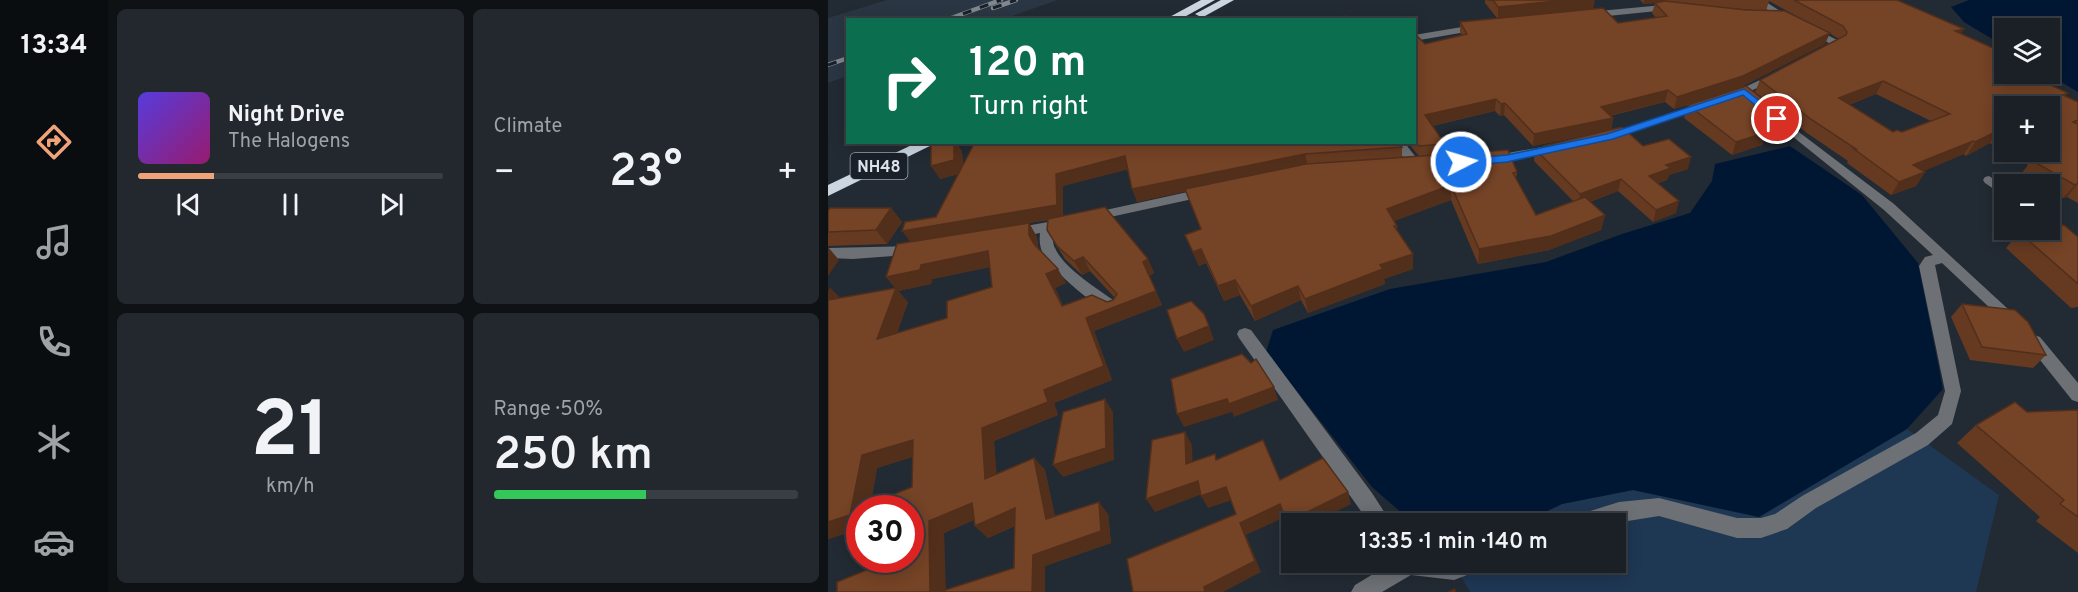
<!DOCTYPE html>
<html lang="en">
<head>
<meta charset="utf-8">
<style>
  :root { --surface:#1a2026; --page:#23282e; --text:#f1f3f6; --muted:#9fa3a7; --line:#383e43; --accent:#f0a278 }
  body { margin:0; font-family:Overpass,sans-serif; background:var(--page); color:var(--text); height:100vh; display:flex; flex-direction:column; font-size:22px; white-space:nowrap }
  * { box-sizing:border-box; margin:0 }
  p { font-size:20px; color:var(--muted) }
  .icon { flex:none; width:33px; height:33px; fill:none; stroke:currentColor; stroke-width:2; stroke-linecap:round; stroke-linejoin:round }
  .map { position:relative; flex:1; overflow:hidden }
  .panel { display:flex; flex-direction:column; gap:9px; padding:9px; background:#0e1215; width:720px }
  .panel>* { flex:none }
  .guide { position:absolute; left:18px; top:18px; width:570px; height:126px; border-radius:0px; box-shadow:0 3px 15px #0003,0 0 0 2px var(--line); background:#0b6e4f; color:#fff; overflow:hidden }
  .fabs { position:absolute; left:1166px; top:18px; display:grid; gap:12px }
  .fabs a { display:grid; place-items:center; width:66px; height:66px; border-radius:0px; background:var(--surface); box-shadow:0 3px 15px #0003,0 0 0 2px var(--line); font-size:30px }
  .speed { position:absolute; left:18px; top:495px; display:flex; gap:12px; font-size:30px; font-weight:700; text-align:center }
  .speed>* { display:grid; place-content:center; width:78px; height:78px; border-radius:50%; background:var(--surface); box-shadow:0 3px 15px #0003,0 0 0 2px var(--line); line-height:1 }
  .speed .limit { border:9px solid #d22; background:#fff; color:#111 }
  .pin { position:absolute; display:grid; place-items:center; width:51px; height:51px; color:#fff; margin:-26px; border:3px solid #fff; border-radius:50%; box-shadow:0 2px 6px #0007 }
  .me { position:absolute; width:66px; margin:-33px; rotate:85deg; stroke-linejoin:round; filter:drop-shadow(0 0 4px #0008) }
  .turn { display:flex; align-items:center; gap:21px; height:126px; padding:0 24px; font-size:27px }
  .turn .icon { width:78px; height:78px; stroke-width:2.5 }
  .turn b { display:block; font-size:42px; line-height:51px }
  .big { font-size:45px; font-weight:600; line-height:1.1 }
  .panel .tile { flex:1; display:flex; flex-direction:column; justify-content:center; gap:9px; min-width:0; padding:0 21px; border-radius:9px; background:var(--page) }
  .panel .dial { align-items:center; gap:0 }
  .dial b { font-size:78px; line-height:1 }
  .song { display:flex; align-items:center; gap:18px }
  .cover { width:72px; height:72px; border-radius:9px; background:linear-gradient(135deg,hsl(250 70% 55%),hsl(320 70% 35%)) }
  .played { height:6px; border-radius:3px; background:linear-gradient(90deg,var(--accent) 25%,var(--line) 25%) }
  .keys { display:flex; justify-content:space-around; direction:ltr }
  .heat { display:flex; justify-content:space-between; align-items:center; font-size:33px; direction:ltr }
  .charge { height:9px; border-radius:4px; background:linear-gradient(90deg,#34c759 50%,var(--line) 0) }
  .panel .tiles { flex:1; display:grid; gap:9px; grid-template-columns:repeat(2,1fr) }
  .trip { position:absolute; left:453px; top:513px; width:345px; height:60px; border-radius:0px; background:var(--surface); box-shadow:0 3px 15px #0003,0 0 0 2px var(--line); font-weight:600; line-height:60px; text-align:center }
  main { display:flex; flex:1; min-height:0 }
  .menu { display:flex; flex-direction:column; width:108px; justify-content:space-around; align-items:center; background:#0a0d0f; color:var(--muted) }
  .menu .icon { width:42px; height:42px }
  .menu .active { color:var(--accent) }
  .menu b { font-size:27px; color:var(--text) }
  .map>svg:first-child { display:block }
  .built { fill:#2a3643 }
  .green { fill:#1e3753 }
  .water { fill:#001734 }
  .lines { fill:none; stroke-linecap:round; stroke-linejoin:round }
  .minor { fill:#6d7175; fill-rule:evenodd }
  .highway { fill:#cbd6e1; fill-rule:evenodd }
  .rail-casing { stroke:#80878e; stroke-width:4.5 }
  .rail { stroke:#192029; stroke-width:3; stroke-dasharray:9; stroke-linecap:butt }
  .wall { fill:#653a21; fill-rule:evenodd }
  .shaded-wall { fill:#522f1b }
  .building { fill:#754326; stroke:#522f1b; stroke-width:1.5; fill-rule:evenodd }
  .route { fill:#1a73e8; stroke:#114b97; stroke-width:1.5 }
  .labels { text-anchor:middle; stroke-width:6; stroke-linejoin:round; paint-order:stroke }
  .shield { fill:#192029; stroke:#a3a8af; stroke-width:1.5 }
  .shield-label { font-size:16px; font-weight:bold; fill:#dee3e9 }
</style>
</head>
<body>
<main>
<nav class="menu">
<b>13:34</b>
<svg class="icon active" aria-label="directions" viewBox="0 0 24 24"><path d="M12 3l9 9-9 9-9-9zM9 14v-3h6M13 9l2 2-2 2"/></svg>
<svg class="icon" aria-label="music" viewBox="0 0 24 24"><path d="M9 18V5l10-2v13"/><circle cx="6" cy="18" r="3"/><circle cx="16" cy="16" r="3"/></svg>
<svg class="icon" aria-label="phone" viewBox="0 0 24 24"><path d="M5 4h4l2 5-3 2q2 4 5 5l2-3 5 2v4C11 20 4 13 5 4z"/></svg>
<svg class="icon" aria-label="climate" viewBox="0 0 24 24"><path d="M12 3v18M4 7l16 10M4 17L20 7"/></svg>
<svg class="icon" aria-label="car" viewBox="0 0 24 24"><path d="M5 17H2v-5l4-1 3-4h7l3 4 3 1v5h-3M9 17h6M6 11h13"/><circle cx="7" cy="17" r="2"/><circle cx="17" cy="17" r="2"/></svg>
</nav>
<section class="panel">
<div class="tiles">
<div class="tile">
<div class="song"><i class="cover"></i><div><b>Night Drive</b><p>The Halogens</p></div></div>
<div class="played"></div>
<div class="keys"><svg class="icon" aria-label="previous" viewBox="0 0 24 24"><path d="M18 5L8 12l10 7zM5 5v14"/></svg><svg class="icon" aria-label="pause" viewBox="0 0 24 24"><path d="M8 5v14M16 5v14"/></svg><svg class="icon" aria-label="next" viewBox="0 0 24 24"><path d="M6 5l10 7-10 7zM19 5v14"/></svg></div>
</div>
<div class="tile"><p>Climate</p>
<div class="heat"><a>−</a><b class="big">23°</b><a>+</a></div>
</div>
<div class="tile dial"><b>21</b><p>km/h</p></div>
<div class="tile"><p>Range · 50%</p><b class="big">250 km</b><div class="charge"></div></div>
</div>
</section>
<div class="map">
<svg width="1250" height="592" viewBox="0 0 1250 592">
  <rect width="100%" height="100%" fill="#222a33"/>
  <polygon class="built" points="59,0 229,0 176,19 20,20 19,76 0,83 0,18"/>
  <polygon class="green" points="1079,429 1171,495 1148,592 642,592 625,563 788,562 788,524 694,523 734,504 805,490 931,517"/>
  <g class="water">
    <polygon points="1141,0 1250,0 1250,92 1220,74 1221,28 1176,28 1176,46 1136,22 1123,7"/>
    <polygon points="962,146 1034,195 1090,263 1115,389 1079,429 931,517 805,490 734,504 694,523 585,523 544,487 438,352 445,330 562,289 718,262 794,234 862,213 884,181 887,164"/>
  </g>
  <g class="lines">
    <g class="minor">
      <polygon points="925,0 935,0 961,17 953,19"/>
      <polygon points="846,4 851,7 849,9 760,18 755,15 760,12"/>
      <polygon points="652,24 655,25 655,29 586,41 586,35"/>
      <polygon points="978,27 984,27 1009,40 1010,47 997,55 989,55 989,51 1001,43 978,31"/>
      <polygon points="947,73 951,74 951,78 907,98 899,98 898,96"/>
      <polygon points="878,101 882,102 882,106 785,139 781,141 775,137"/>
      <polygon points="943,111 1066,204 1193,321 1190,325 1180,325 1114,263 1107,265 1133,391 1124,424 1100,445 988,508 959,529 933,538 909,538 831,516 781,524 740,524 743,517 791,502 831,498 909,518 933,518 947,514 974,496 1088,433 1110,415 1117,391 1091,266 1097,257 1105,255 1056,210 939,116 939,112"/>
      <polygon points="563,142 576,142 594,165 592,168 584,168"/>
      <polygon points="725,145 729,146 729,152 663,164 657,160 663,156"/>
      <polygon points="1161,176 1176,186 1176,196 1157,183 1155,180 1157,177"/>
      <polygon points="378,188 384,192 383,195 264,221 257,217 264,213"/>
      <path d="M237 219 242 220 244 223 242 226 226 230C225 236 224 243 227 248 236 269 273 291 291 304L294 308 291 312C275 317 225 270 216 256 212 248 211 242 212 233L187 238 180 233 187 228Z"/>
      <polygon points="87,246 92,248 94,251 92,254 25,259 0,258 0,248"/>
      <polygon points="417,328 423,330 544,493 564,524 542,524 411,338 409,334 411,330"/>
      <polygon points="1206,335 1212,337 1250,383 1250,402 1244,400 1200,345 1198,341 1200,337"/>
      <polygon points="565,562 658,562 655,569 626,580 583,575 554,592 523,592 527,585"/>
    </g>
    <g class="highway">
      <polygon points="373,0 387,0 351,20 336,20"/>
      <polygon points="393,0 406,0 377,16 373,17 367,14"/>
      <polygon points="90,142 110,142 0,196 0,185"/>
    </g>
    <g class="rail-casing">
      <g id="rail">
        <polyline points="165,8 188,0"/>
        <polyline points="118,20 173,0"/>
        <polyline points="0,65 20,58"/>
      </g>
    </g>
    <use href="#rail" class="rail"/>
  </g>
  <g class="wall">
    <path d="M657 0 766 9 790 23 828 18 824 13 827 3 816 4 812 0H1069L1133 34 1176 74 1240 93 1237 96 1250 102V203L1239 197 1235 198 1221 190V184H1212L1193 174 1200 165 1177 152H1221L1176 106V151L1162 143 1138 156 1136 154 1095 171 1097 172 1088 186 1063 195 1019 163 1020 161 979 133 927 92 932 80 1011 39 1001 33 997 44 911 88 962 120 956 133 936 140 934 145 904 155 856 118 860 105 846 109 837 102 782 116 785 118 783 130 705 146 676 115 672 116 667 111 604 126 617 144V154L689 172 688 179 708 215 745 201 706 161 707 149 716 148V146H815L860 169 841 175 839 180 830 183 848 213 825 222 790 191 762 202 777 215 773 230 721 250 650 264 623 200 566 221 569 226V231L585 269 556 279 557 284 480 313 473 300 427 321 412 295 396 301 378 263 371 266 357 235 373 229 358 191 309 202 299 169 235 186V216L320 259 326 273 321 276 334 305 266 331 284 380 226 403 230 415 166 441 168 474 206 458 217 470 227 517 280 514 283 543 217 566V592H9L56 563 84 487V457L49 468 42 508H32V529L0 539 2 288 12 298 80 302 69 333 119 318 164 287 162 267 104 279 103 284 70 291 58 277 83 242 108 217 130 174 112 179V142H128L134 152 135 165 574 147V157L591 156 579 142H586V36L597 44 634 35 632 33V22L669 18 657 3ZM941 1 987 26 938 11ZM876 6 927 10H918ZM1048 94 1103 121 1074 132H1065L1021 105ZM220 220 219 230 237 259 254 275 262 271 287 298 285 300 279 302 235 306 227 288 238 283 210 247 209 237 201 223ZM146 520 147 526 160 538 187 526 186 568 117 590 116 533Z"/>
    <polygon points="63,208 74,222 59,244 0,246 0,211"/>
    <polygon points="1191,232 1250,237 1250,307 1243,308 1178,248"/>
    <polygon points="1134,304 1218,355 1205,368 1142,360 1123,317"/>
    <polygon points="1250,410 1250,553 1208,521 1212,517 1129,443 1148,425 1199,412"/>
  </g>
  <g class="shaded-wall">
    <polygon points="739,0 767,0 765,9 670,19 670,7"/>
    <polygon points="816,0 836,0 835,2 816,4"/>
    <polygon points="1136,29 1129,41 1127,31"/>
    <polygon points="1002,33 997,44 911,88 846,109 849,97"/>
    <polygon points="1055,81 1048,94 1005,111 1011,98"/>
    <polygon points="840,90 837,102 771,118 773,107"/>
    <polygon points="668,99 667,111 597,127 597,115"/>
    <polygon points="677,103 676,115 672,116 673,104"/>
    <polygon points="785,118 783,130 705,146 706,134"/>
    <polygon points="962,120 956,133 936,140 934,145 904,155 908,142 935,129"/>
    <polygon points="1171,130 1162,143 1138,156 1147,142"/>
    <polygon points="1145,141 1136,154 1077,179 1085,165"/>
    <polygon points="126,142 128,142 134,152 135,173 112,179 103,166"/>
    <polygon points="477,154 480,166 309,202 304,189"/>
    <polygon points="297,156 302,169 235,186 235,217 201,223 209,237 210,248 84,244 74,231 228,174"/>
    <polygon points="863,157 860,169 841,175 839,180 818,188 821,176 838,165"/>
    <polygon points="1097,172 1088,186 1063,195 1071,182"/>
    <polygon points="793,179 790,191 750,206 752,194"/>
    <polygon points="1250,183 1239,197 1235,198 1247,185"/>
    <polygon points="623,185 623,200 560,223 559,209"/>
    <polygon points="851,201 848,213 825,222 828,210"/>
    <polygon points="63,208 74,222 59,244 48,230"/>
    <polygon points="777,215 773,230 721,250 650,264 651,249"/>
    <polygon points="0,247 11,260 0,276"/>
    <polygon points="373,249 378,263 371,266 365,252"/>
    <polygon points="160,251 170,265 104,279 103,284 70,291 58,277 93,265"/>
    <polygon points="585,254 585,269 556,279 557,284 480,313 477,299 552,265"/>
    <polygon points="255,257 262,271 254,275 246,261"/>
    <polygon points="320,259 326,273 321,276 334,305 266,331 284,380 226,403 230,415 166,441 170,491 157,479 154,428 216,390 258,318 328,291 315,262"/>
    <polygon points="230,269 238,283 227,288 242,320 234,306 218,274"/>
    <polygon points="407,280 412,295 396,301 390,286"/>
    <polygon points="470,286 473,300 427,321 423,306"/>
    <polygon points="2,288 15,301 0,305 0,291"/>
    <polygon points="68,288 80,302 62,352 49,339"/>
    <polygon points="381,326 386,340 356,352 349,339"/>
    <polygon points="446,387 450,400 406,417 404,412 356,427 349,414 399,399"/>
    <polygon points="277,399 285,412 286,460 235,477 225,465"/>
    <polygon points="357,432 364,445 365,477 358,464"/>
    <polygon points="85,440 99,452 49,468 42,508 32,508 32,529 0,539 0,522 34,455"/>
    <polygon points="206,458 217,470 230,531 218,519"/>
    <polygon points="370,481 377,493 327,512 318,499"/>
    <polygon points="398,487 404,500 380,508 373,496"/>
    <polygon points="520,492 523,504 485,524 464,524 464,533 459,522"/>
    <polygon points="271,502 280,514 283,543 217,566 217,592 204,592 205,555"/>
    <polygon points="144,503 157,515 116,533 118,592 102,592 101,521"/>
    <polygon points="452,504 457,517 418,535 433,572 395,592 377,592 376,587 412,523"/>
    <polygon points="187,508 199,520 160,538 147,526"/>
  </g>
  <g class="building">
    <polygon points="665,0 739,0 670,7"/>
    <path d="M966 0H1069L1136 29 1127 31 1176 53V74H1198L1240 93 1235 95 1250 102V120L1245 122 1250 124V183L1247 185 1203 160 1216 155 1210 152H1221V106H1176V133L1171 130 1147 142 1145 141 1085 165 1097 172 1071 182 1026 149H1028L984 120 932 80 1018 35 1019 32 1015 26ZM1055 81 1122 114 1074 132 1069 130 1065 132 1011 98Z"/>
    <polygon points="837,1 918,10 957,11 1002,33 915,76 849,97 840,90 773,107 785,118 706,134 677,103 673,104 668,99 597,115 617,144 591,146 586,140 586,36 588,35 597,44 639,34 632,22 775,8 790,23 839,16 827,3"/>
    <polygon points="517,16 519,20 495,20"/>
    <polygon points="918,86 962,120 935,129 939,132 908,142 860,105"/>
    <polygon points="794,127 815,146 841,139 863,157 838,165 843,168 821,176 851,201 828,210 793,179 752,194 707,149 718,148 716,146"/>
    <polygon points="112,142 126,142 126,160 103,166 103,144"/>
    <polygon points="147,142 570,142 574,147 477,154 304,189 297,156 228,174 229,205 74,231 77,222 108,217"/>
    <polygon points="680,150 689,172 685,173 708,215 757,197 777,215 723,236 651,249 623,185 559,209 569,226 566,226 585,254 552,265 555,269 477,299 470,286 423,306 407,280 390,286 373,249 365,252 357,235 373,229 357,189 478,164"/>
    <polygon points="277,207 320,259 315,262 328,291 258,318 276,366 216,390 220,402 154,428 157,479 206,458 218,519 271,502 273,531 205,555 204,592 117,592 117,590 186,568 187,508 147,526 144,503 101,521 102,592 9,592 9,582 56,563 56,560 82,560 82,508 55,508 54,499 84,487 85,440 34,455 22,515 0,522 0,300 68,288 49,339 119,318 119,301 164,287 160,251 93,265 92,270 58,277 69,244 201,223 201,235 206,244 230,269 218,274 234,306 264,295 279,302 285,300 289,294 255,257 246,261 229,246 219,230 220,219"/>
    <polygon points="2,208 63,208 48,230 0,232 0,211"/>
    <polygon points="1236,225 1250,237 1250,284 1191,232 1207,230 1221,230 1221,227"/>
    <polygon points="363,301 376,314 381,326 349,339 339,310"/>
    <polygon points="1134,304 1187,310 1200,322 1218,355 1154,347"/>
    <polygon points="414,354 423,363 428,359 446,387 401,404 399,399 349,414 343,379"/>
    <polygon points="277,399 278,448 225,465 235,412"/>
    <polygon points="1187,402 1199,412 1250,410 1250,517 1232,504 1236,500 1148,425"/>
    <polygon points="357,432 358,464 387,454 388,460 435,440 452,480 495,458 520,492 459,522 452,504 412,523 427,561 376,587 377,592 305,592 299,559 408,514 398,487 373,496 370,481 318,499 324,440"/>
    <polygon points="626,589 628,592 621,592"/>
  </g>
  <polygon class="route" points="916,89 953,117 953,121 946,121 915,95 785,139 679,162 633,166 627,162 633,159 679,155 779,134"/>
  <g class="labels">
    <rect class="shield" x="22.5" y="153" width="57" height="26" rx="4.5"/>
    <g class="shield-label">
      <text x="51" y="172">NH48</text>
    </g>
  </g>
</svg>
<div class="fabs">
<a><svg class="icon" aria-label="layers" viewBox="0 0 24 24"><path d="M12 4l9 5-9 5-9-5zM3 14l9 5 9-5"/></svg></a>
<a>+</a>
<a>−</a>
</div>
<div class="speed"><div class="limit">30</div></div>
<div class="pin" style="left:949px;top:119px;background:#d93025"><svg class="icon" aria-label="arrive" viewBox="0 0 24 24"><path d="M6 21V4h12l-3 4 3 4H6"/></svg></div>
<svg class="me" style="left:633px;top:162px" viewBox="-20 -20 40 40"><circle r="17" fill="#1a73e8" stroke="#fff" stroke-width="3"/><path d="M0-11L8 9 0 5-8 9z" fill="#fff"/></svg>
<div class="trip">13:35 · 1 min · 140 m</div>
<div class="guide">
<div class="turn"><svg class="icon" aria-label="right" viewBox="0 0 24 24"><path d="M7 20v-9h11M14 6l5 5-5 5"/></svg><div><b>120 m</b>Turn right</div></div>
</div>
</div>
</main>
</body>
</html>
